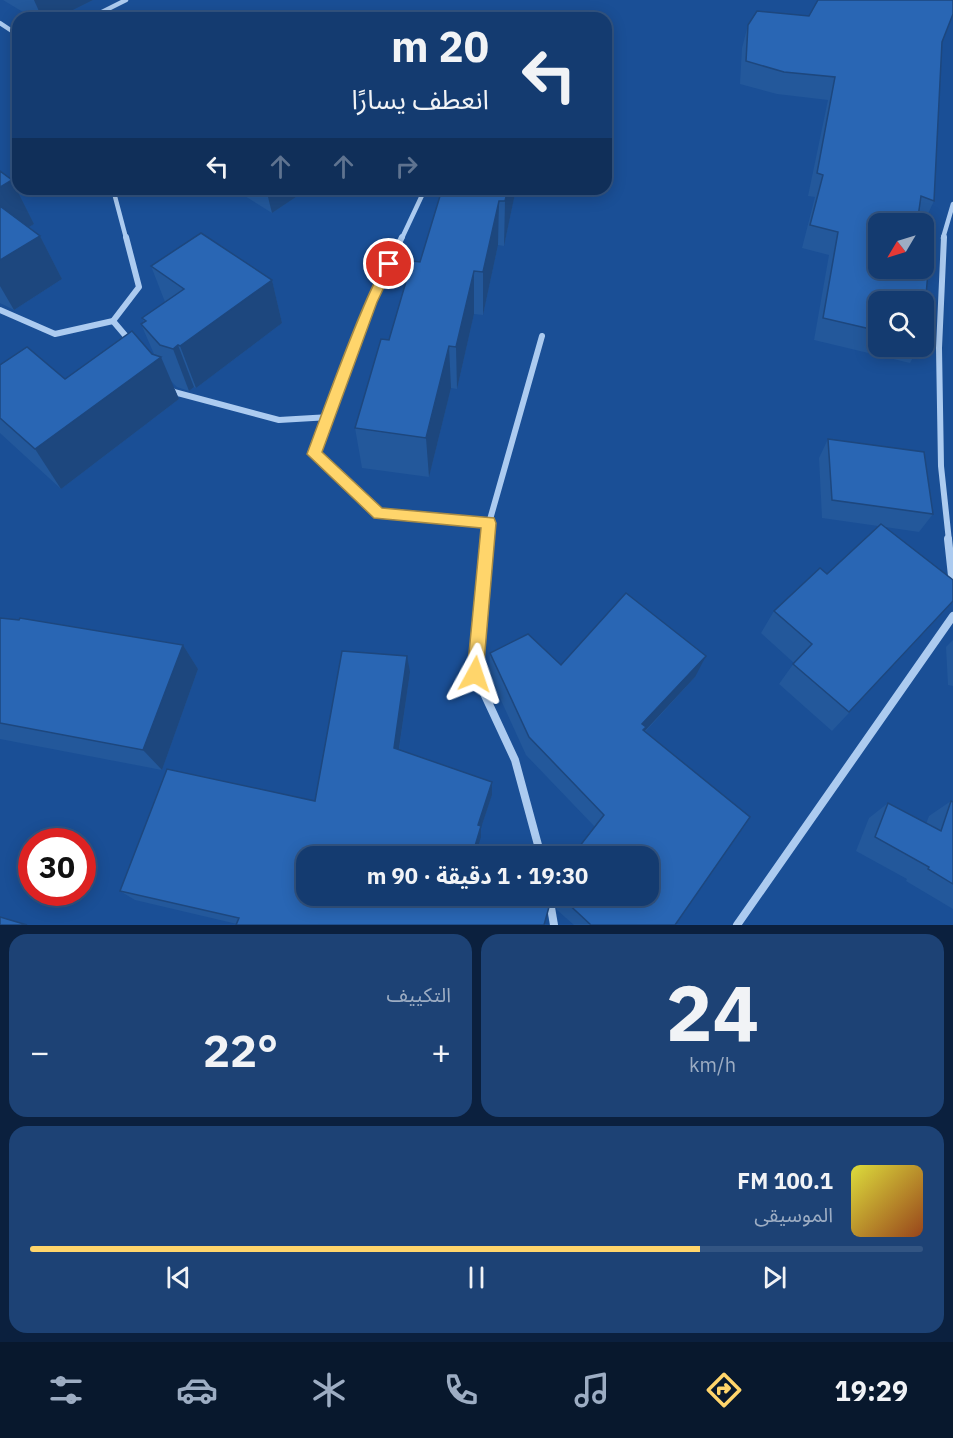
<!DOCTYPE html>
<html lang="ar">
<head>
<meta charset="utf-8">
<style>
  :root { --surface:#143b70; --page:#1d4275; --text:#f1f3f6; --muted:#9dadc3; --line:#335583; --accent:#ffd56b }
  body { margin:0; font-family:"IBM Plex Sans","Noto Sans Arabic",sans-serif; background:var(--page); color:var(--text); direction:rtl; height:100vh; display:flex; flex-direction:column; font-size:22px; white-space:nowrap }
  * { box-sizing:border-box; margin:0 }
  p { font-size:20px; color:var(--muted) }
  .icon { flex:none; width:33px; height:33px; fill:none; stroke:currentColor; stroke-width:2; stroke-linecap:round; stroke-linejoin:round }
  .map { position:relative; height:925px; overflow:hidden; direction:ltr }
  .side { display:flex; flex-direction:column; gap:9px; padding:9px; background:#0b203e; flex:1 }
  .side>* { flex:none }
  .guide { position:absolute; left:12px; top:12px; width:600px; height:183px; border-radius:18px; box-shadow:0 3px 15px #0003,0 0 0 2px var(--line); direction:rtl; background:#143b70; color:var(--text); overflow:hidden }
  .needle { width:39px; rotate:232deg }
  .tools { position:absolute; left:868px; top:213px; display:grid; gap:12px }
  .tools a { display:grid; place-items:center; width:66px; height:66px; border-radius:12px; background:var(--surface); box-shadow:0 3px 15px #0003,0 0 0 2px var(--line); font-size:30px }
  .speed { position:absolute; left:18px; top:828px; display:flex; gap:12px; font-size:30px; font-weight:700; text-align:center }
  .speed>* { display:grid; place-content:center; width:78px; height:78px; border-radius:50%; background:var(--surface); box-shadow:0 3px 15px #0003,0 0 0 2px var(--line); line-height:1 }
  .speed .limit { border:9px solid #d22; background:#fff; color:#111 }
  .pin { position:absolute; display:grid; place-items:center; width:51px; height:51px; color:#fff; margin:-26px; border:3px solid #fff; border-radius:50%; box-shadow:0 2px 6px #0007 }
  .me { position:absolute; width:66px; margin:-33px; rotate:5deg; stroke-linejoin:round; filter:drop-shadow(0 0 4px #0008) }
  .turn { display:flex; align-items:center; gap:21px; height:126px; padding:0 24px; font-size:27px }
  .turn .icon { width:78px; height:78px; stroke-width:2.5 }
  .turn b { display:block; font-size:42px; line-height:51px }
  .lanes { display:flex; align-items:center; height:57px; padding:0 24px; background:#0003; justify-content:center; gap:30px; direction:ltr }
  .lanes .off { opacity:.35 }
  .big { font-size:45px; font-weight:700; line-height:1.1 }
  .side .widget { flex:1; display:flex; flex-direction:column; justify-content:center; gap:9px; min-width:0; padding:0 21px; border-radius:18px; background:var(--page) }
  .side .dial { align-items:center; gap:0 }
  .dial b { font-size:78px; line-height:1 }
  .song { display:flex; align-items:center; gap:18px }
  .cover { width:72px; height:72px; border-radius:9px; background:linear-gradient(135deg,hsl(60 70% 55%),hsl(20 70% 35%)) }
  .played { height:6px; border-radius:3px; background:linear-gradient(90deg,var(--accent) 75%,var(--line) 75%) }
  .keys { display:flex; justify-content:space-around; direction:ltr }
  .heat { display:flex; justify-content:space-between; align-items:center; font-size:33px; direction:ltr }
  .side .tiles { flex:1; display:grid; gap:9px; grid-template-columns:1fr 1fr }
  .widget:last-child { grid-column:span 2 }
  .trip { position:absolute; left:296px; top:846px; width:363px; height:60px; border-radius:18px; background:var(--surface); box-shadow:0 3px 15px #0003,0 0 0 2px var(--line); font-weight:700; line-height:60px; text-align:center; direction:rtl }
  .dock { display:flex; height:96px; justify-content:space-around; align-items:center; background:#08182d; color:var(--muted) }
  .dock .icon { width:42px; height:42px }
  .dock .active { color:var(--accent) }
  .dock b { font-size:27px; color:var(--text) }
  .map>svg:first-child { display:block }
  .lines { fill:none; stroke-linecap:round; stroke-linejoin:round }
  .minor-far2 { stroke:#accbf0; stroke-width:4.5 }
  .minor-far1 { stroke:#accbf0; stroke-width:6 }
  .minor { stroke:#accbf0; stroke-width:8 }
  .wall { fill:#23589b }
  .shaded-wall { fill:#1d477e }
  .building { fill:#2966b4; stroke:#1d477e; stroke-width:1.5 }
  .route { fill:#ffd56b; stroke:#a68a46; stroke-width:1.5 }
</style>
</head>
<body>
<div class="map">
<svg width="953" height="925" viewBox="0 0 953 925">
  <rect width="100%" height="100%" fill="#1a4f96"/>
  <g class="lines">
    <g class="minor-far2">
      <polyline points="90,18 126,0"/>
      <polyline points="0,23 18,35"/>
      <polyline points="113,189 126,238"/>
      <polyline points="402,238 425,189"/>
      <polyline points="943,238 953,204"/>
    </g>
    <g class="minor-far1">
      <polyline points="402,237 371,302 314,454 379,514 489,523 542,336"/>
      <polyline points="944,237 939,348 941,466 949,541"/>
      <polyline points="0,310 55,334 113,321 139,287 126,237"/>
      <polyline points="113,321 130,341"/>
      <polyline points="170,388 174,392 279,420 330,417"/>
      <polyline points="487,541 489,523"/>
    </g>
    <g class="minor">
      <polyline points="488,539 475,674 515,760 541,856"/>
      <polyline points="948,539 953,585"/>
      <polyline points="549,896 554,925"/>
      <polyline points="737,925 953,616"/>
    </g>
  </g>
  <g class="wall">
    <polygon points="3,0 93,0 57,18 33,18"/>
    <polygon points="748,25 942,42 934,201 923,224 917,222 879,302 879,346 919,346 910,363 814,340 829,255 802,248 815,197 808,196 828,100 777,94 740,84 742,48"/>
    <polygon points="0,171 12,180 34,224 29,227 40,236 62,279 14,310 0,303"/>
    <polygon points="234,189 308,189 272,213"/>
    <polygon points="516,189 504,246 498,245 483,315 474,314 457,389 451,388 429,477 362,468 355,428 420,262 445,196"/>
    <polygon points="151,266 272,280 282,323 196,388 194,387 189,391 177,387 171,381 179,399 61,489 0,433 0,365 65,379 152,354 154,354 141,324 144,323 142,318 165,302"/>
    <polygon points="828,439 933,514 919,532 885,527 953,602 832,731 779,684 794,663 761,633 774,611 827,574 878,526 822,518 819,458"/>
    <polygon points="0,618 183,645 198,669 162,770 0,739"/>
    <polygon points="953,640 953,686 948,685 946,647"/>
    <polygon points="490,653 561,665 695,677 645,732 675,925 574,925 557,910 555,896 648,896 595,827 526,755 489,674"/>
    <polygon points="410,672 399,750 492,795 481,828 481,837 306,856 237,924 135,900 120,891 315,801"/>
    <polygon points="951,801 953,802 953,909 906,881 907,879 856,851 869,818 888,803 926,824 929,816"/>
  </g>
  <g class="shaded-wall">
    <polygon points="34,0 93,0 57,18 42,18"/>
    <polygon points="12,180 34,224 9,239 0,223 0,187"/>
    <polygon points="266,189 308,189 272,213"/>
    <polygon points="508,189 516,189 504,246 505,201"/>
    <polygon points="499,201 498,245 483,315 483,272"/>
    <polygon points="40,236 62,279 14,310 0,286 0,260"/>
    <polygon points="474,271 474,314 457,389 456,347"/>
    <polygon points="272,280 282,323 196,388 180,346"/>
    <polygon points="178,345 194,387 189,391 173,349"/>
    <polygon points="449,346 451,388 429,477 426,438"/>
    <polygon points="161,357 179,399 61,489 35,449"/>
    <polygon points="183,645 198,669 162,770 143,750"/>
    <polygon points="407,656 410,672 397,762 394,748"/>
    <polygon points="706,656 695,677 642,734 642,724"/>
    <polygon points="492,782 492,795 481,828 481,837 475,856 472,856 478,825"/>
  </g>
  <g class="building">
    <polygon points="818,0 953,0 953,14 942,42 934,201 921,196 917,224 879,224 879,268 912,268 928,272 924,319 924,302 879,302 879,331 823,318 838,232 810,225 823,175 817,173 835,77 784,72 746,61 748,25 757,11 809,16"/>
    <polygon points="0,171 12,180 0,187"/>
    <polygon points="447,189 508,189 505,201 499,201 483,272 474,271 456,347 449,346 426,438 355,428 381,339 389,340 412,261 420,262 440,196 445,196"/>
    <polygon points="0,206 40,236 0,260"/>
    <polygon points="201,233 272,280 180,346 178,345 173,349 160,345 141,324 146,321 142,318 184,289 151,266"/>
    <polygon points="132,331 152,354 161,357 35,449 0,418 0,365 27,347 65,379"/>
    <polygon points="828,439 924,452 933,514 832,500"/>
    <polygon points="881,524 953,580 953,601 849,712 793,664 812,644 774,611 820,568 827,574"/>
    <polygon points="626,593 706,656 642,724 646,727 643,730 750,817 675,925 591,925 562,898 561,896 648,896 648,856 572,856 604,815 529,737 490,653 528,634 561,665"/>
    <polygon points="0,618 19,620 20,618 183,645 143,750 0,723"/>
    <polygon points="342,651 407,656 394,748 492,782 478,825 481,826 472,856 306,856 306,896 515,896 549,907 544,925 236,925 239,918 120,891 167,769 315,801"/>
    <polygon points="951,801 953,802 953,884 928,869 929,867 875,837 888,803 941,831"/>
    <polygon points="0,917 27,925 0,925"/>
  </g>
  <path class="route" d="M389 260 395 264 377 302 322 452 382 508 494 518 496 523 483 674 481 679 475 681 470 679 467 674 481 528 374 518 307 454C317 428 374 266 389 260Z"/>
</svg>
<div class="tools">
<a><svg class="needle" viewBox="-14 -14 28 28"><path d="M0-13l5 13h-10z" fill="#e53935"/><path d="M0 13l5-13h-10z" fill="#9dadc3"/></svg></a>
<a><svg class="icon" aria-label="search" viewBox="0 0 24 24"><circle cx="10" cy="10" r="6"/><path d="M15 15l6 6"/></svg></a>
</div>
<div class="speed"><div class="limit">30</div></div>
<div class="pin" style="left:389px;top:264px;background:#d93025"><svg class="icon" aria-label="arrive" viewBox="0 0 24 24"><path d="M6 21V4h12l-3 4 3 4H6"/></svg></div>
<svg class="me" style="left:475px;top:674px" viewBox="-20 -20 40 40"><path d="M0-17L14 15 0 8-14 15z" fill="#ffd56b" stroke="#fff" stroke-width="4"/></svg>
<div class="trip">19:30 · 1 دقيقة · 90 m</div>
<div class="guide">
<div class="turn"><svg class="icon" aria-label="left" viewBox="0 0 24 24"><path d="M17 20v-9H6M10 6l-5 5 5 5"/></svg><div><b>20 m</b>انعطف يسارًا</div></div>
<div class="lanes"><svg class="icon" aria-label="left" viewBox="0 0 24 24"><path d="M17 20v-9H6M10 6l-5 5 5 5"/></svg><svg class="icon off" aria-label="ahead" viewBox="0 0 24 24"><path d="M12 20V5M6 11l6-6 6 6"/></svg><svg class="icon off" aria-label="ahead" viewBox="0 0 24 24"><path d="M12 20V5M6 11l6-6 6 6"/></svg><svg class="icon off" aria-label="right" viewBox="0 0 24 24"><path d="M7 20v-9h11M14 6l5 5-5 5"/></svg></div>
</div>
</div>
<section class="side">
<div class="tiles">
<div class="widget dial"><b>24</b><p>km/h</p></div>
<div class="widget"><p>التكييف</p>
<div class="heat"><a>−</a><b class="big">22°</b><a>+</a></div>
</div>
<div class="widget">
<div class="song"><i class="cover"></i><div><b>100.1 FM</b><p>الموسيقى</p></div></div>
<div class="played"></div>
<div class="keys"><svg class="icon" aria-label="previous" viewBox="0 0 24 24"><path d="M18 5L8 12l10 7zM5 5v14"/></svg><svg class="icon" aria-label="pause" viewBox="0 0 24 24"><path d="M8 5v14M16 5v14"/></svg><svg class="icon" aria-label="next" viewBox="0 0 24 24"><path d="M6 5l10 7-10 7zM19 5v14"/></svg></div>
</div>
</div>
</section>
<nav class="dock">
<b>19:29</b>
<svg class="icon active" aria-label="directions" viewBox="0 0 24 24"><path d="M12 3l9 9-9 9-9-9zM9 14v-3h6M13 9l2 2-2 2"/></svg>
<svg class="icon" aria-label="music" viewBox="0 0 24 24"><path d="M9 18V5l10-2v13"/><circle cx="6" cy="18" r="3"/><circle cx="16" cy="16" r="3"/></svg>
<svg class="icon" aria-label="phone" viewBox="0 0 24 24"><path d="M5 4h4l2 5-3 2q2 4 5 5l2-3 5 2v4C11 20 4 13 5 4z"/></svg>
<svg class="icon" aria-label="climate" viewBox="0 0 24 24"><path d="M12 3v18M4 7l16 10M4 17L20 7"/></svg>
<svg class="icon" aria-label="car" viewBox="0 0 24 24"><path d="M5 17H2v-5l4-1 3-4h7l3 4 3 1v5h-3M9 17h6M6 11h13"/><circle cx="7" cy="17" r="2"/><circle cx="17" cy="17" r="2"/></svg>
<svg class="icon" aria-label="filters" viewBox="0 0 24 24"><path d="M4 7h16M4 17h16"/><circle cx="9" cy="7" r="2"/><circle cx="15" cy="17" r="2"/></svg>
</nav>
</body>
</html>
